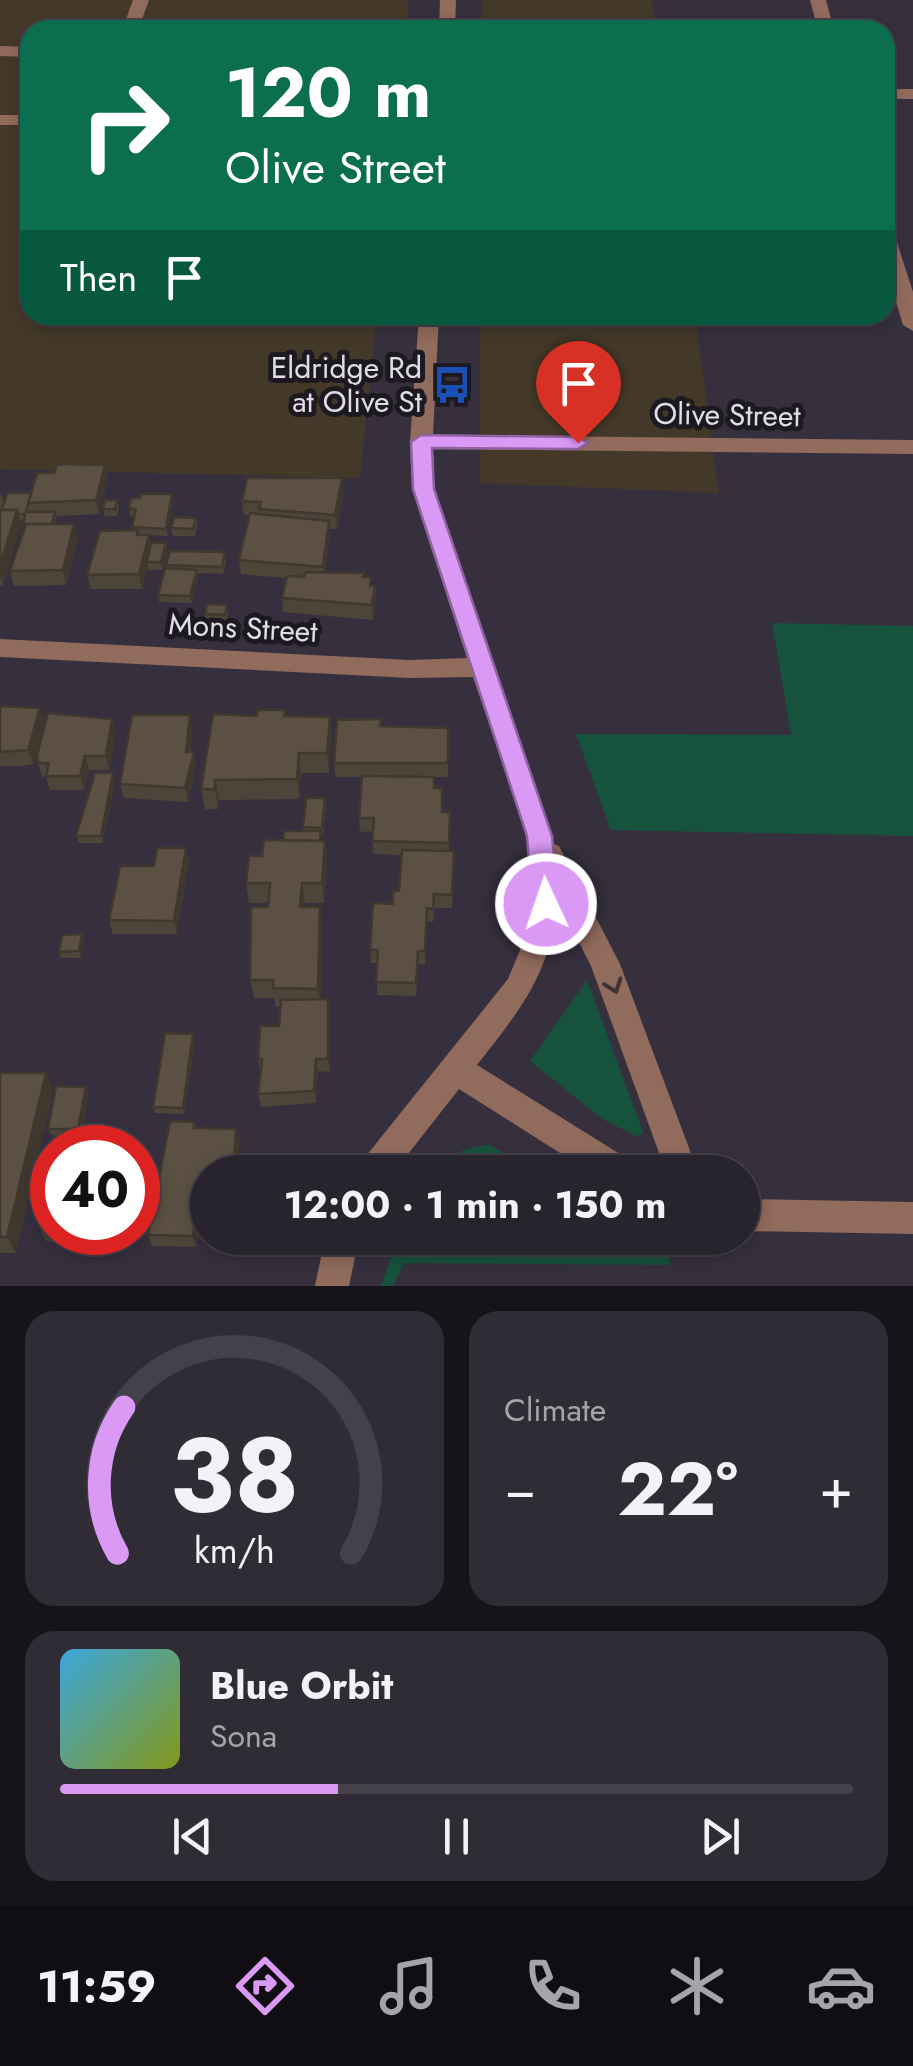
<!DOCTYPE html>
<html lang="en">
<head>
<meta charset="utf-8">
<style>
  :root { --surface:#28242e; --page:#302c36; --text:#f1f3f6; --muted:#a5a4aa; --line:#44414a; --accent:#db99f6 }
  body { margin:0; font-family:Jost,sans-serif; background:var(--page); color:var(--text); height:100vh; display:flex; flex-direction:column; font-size:38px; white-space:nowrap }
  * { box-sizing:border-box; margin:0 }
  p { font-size:32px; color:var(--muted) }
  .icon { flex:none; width:55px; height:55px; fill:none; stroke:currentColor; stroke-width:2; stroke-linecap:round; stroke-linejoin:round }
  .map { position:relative; height:1286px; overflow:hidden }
  .sheet { display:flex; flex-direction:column; gap:25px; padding:25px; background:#161419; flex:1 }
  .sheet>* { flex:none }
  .hud { position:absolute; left:20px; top:20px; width:875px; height:305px; border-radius:30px; box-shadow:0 5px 15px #0003,0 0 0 2px var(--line); background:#0b6e4f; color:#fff; overflow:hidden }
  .speed { position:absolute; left:30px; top:1125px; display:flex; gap:20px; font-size:50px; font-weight:700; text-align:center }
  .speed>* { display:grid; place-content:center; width:130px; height:130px; border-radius:50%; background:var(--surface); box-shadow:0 5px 15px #0003,0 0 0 2px var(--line); line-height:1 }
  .speed .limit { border:15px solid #d22; background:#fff; color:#111 }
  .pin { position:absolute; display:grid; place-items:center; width:85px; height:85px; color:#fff; margin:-102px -42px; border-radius:50% 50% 50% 0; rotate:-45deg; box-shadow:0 0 10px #0007 }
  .pin .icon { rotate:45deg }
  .me { position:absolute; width:110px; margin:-55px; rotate:357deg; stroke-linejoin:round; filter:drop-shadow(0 0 8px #0008) }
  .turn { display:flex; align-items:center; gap:35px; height:210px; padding:0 40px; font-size:45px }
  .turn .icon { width:130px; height:130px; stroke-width:2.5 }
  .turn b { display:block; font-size:70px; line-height:85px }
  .then { display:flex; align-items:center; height:95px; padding:0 40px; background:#0003; gap:20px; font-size:38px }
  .big { font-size:75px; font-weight:700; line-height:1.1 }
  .sheet .widget { flex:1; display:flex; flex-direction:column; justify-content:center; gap:15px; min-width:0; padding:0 35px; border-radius:30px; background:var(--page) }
  .sheet .dial { align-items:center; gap:0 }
  .dial svg { height:260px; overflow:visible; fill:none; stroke:var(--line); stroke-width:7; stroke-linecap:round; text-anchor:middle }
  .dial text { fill:var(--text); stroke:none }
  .song { display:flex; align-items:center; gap:30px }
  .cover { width:120px; height:120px; border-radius:15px; background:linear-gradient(135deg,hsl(200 70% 55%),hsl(70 70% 35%)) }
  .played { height:10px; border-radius:5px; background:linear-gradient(90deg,var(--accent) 35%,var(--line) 35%) }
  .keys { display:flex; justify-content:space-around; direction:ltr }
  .heat { display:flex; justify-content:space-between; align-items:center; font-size:55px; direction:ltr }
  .sheet .tiles { flex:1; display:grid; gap:25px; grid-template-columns:1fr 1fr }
  .widget:last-child { grid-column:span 2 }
  .trip { position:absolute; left:190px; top:1155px; width:570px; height:100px; border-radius:50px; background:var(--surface); box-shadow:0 5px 15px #0003,0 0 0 2px var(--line); font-weight:700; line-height:100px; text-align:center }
  .menu { display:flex; height:160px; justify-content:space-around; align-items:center; background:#100e12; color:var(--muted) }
  .menu .icon { width:70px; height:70px }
  .menu .on { color:var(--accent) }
  .menu b { font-size:45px; color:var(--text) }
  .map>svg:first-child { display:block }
  .industrial { fill:#443929 }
  .green { fill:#17533c }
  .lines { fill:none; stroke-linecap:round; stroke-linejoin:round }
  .minor { fill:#916b5c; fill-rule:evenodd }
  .wall { fill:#4e453a }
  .shaded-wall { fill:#40382f }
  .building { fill:#5b5043; stroke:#40382f; stroke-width:2.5 }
  .oneway { stroke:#3f3232 }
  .route { fill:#db99f6; stroke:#8e63a0; stroke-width:2.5 }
  .labels { text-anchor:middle; stroke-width:10; stroke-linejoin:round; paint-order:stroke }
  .poi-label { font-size:30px; fill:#e0dde6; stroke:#1c1920; text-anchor:end }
  .street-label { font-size:30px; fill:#e0dde6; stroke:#1c1920 }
</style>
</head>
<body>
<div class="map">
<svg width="913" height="1286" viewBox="0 0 913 1286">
  <rect width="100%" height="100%" fill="#36303e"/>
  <g class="industrial">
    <polygon points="0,0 409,0 406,30 30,30 30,315 377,315 360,478 0,469"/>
    <polygon points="482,0 652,0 656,30 482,30"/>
    <polygon points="480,315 695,315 719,493 480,483"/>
  </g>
  <g class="green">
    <polygon points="772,623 913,626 913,836 611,830 576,734 791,735"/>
    <polygon points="587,980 643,1132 638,1137 602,1119 530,1061"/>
    <path d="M489 1145 539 1172H435C451 1153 464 1148 489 1145Z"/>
    <polygon points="398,1238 665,1238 672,1240 669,1265 404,1263 393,1286 381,1286"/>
  </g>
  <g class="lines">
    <g class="minor">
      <polygon points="133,0 149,0 138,30 122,30"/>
      <polygon points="440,0 456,0 455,30 439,30"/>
      <polygon points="810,0 826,0 834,30 818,30"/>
      <polygon points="0,46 30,47 30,57 0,56"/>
      <rect x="885" y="89" width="28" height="10"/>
      <rect x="0" y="115" width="30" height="10"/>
      <polygon points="885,227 894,233 913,292 913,331 903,325 885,265"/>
      <path d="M419 315H439L433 435 913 440V454L433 449 434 489 554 844 559 846 620 964 698 1172H666L591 966 560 905C544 981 524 1005 477 1065L631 1161 635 1172H590L459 1089 394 1172H358L362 1161 508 979C518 955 530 930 532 904 536 828 496 747 473 677L410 678 0 657V639L410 660 467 658 412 489 410 442Z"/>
      <polygon points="742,1199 913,1202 913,1234 742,1231"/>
      <polygon points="325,1238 359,1238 349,1286 315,1286"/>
    </g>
  </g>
  <g class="wall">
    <polygon points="105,465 108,479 99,514 56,516 55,524 78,539 66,585 14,586 10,571 24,531 23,526 24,521 20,521 21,524 3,585 0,585 0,495 2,495 4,503 31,493 54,473"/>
    <polygon points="343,492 337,529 329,529 325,572 364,573 364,577 371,586 375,586 376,600 373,620 283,612 282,598 286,578 241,574 239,560 249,515 244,515 242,501"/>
    <polygon points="117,500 119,507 117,516 105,516 103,509"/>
    <polygon points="173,501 167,536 149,535 151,543 166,543 167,551 163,570 148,570 148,566 142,589 91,589 87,575 133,530 134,516 130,516 129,509"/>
    <polygon points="196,518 197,525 195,536 173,536 171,528"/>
    <polygon points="226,560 223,574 198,573 198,577 192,603 159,602 158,595 167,568 166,565"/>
    <polygon points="227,605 228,612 226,622 206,621 205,614"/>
    <polygon points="0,706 40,708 45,722 33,764 19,766 0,766"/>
    <polygon points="257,716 330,717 332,737 329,773 301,773 299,799 219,800 218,809 205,809 201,789"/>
    <polygon points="381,726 448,728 448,777 416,777 434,788 442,812 450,812 449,850 454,864 452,908 434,908 433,922 427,922 425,964 418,964 416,996 377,995 377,963 371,963 370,950 399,891 401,855 373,854 373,831 360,832 359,818 362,777 335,777 334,763"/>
    <polygon points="192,729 190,752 194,752 196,766 188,802 124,798 120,784"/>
    <polygon points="116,733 109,770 89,770 84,790 50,790 46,777 42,777 38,763"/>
    <polygon points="113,773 115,780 103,843 79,843 76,836"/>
    <polygon points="326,805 323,835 321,835 321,841 325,841 327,860 324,903 305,903 305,907 322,926 321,999 328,999 330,1072 318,1071 316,1103 261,1107 258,1094 260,1072 258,1059 279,1026 281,1007 276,1007 274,998 254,998 250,980 268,903 249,903 246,883 283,841 304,831 303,827"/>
    <polygon points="186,848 189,862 177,934 113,934 109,920 154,866"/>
    <polygon points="82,934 84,941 81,958 61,958 59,952"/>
    <polygon points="195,1040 184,1114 155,1113 153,1107"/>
    <polygon points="0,1073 53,1091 16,1253 0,1253"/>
    <polygon points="89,1093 81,1135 51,1135 48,1129"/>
    <polygon points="194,1122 196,1128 236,1129 239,1141 237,1172 208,1172 208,1209 202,1209 196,1247 152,1246 148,1235"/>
    <polygon points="52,1180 52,1232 119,1232 118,1242 46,1241 41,1229"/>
  </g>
  <g class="shaded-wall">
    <polygon points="105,465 108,479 99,514 96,500"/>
    <polygon points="342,478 343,492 337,529 335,515"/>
    <polygon points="172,494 173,501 167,536 166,529"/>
    <polygon points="17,510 21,524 3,585 0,576 0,565"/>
    <polygon points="329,521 330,535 324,581 323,567"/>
    <polygon points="74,524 78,539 66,585 63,570"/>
    <polygon points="149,535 152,549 147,562 148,566 142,589 139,574"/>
    <polygon points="166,543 167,551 163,570 161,562"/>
    <polygon points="197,570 198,577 192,603 190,596"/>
    <polygon points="375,586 376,600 373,620 372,605"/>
    <polygon points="40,708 45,722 33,764 28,750"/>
    <polygon points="190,715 192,729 188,766 186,752"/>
    <polygon points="330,717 332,737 329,773 327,753"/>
    <polygon points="112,719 116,733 109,770 106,756"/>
    <polygon points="194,752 196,766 188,802 185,788"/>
    <polygon points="299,753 301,773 299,799 297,779"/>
    <polygon points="85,756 89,770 84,790 80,776"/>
    <polygon points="113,773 115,780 103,843 101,836"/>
    <polygon points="215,780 219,800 218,809 215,789"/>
    <polygon points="325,841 327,860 324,903 322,883"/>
    <polygon points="186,848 189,862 177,934 174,921"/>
    <polygon points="302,883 305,903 303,926 300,907"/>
    <polygon points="320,907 322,926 321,1007 318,989"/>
    <polygon points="82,934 84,941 81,958 79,951"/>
    <polygon points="328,999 329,1012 330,1072 328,1059"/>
    <polygon points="193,1034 195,1040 184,1114 183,1108"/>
    <polygon points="316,1059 318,1071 316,1103 314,1091"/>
    <polygon points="46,1073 53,1091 16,1253 7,1237"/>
    <polygon points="86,1087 89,1093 81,1135 78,1129"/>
    <polygon points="236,1129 239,1141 237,1172 233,1172"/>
    <polygon points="198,1197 202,1209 196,1247 193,1236"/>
  </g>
  <g class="building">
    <polygon points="57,464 105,465 96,500 28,503 37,473 54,473"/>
    <polygon points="247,478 342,478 335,515 259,509 261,502 242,501"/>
    <polygon points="7,493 31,493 26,512 55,512 52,524 26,524 23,526 25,514 18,514 17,510 2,510"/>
    <polygon points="141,494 172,494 166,529 132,527 136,509 129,509 131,498 140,498"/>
    <polygon points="105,500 117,500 115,509 103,509"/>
    <polygon points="0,510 17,510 0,565"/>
    <polygon points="250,513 329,521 323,567 239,560"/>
    <polygon points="174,517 196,518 193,529 171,528"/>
    <polygon points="26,524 74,524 63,570 10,571"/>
    <polygon points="138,530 137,535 149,535 139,574 87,575 100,531"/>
    <polygon points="151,543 166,543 161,562 147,562"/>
    <polygon points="170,551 225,552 222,567 166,565"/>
    <polygon points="165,568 197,570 190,596 158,595"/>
    <polygon points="306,572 364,573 363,577 371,577 370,586 375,586 372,605 282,598 287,576 304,577"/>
    <polygon points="207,604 227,605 225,615 205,614"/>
    <polygon points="0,706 40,708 28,750 0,752"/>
    <polygon points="258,710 285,710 284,716 330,717 327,753 299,753 297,779 215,780 215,789 201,789 213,714 257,716"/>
    <polygon points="48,713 112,719 106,756 85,756 80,776 46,776 49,763 38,763 37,755"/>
    <polygon points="132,715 190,715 186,752 194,752 185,788 120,784"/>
    <polygon points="381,719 380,726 448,728 448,763 334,763 337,720"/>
    <polygon points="95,773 113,773 101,836 76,836"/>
    <polygon points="362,776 434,777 434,788 442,788 442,812 450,812 449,843 372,841 374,818 359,818"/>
    <polygon points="306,798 325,798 322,828 303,827"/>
    <polygon points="284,831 321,831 320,841 283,841"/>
    <polygon points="264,840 325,841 322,883 302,883 300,907 320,907 318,989 273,988 273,980 250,980 251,907 268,907 270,883 246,883 249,856 262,856"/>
    <polygon points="157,848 186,848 174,921 109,920 120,866 154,866"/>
    <polygon points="402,850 454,851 452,895 434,894 433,909 427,908 425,951 418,951 416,983 376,982 378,950 370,950 373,903 393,904 393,891 399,891"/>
    <polygon points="82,934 79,951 59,952 62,935"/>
    <polygon points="328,999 328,1059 316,1059 314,1091 258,1094 262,1059 258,1059 260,1026 279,1026 281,1000"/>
    <polygon points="165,1033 193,1034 183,1108 153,1107"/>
    <polygon points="0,1073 46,1073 7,1237 0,1237"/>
    <polygon points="56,1086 86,1087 78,1129 48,1129"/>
    <polygon points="170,1121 194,1122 194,1128 236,1129 233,1172 208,1172 208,1198 198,1197 193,1236 148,1235"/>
    <polygon points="62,1139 124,1139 123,1148 60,1148"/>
    <polygon points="52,1180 52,1230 41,1229"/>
  </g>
  <defs><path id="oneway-chevron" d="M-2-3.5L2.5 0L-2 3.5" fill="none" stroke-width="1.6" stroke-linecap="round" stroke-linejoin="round" transform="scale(2.5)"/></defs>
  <use class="oneway" href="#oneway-chevron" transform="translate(614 986) rotate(70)"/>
  <polygon class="route" points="421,435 578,437 588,443 578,449 432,448 434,489 552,836 559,904 555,912 536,912 532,904 527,836 413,489 411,442"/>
  <defs>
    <g id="bus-bare" transform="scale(3)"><path d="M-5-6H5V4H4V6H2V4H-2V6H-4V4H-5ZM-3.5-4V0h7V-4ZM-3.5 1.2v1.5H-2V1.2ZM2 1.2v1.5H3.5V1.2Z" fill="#1a4fb4" stroke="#1c1920" stroke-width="2.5" paint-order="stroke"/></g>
  </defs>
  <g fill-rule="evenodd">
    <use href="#bus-bare" x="452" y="385"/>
  </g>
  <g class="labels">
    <g class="poi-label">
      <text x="422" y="378">Eldridge Rd<tspan x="422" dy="34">at Olive St</tspan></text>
    </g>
    <g class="street-label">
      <text transform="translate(727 415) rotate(1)" y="10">Olive Street</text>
      <text transform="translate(243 628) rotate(3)" y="10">Mons Street</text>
    </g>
  </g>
</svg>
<div class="speed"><div class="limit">40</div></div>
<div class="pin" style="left:578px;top:443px;background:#d93025"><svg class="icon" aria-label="arrive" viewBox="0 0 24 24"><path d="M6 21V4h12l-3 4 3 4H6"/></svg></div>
<svg class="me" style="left:546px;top:904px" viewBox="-20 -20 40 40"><circle r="17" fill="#db99f6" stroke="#fff" stroke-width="3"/><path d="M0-11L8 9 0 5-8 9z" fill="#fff"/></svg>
<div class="trip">12:00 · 1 min · 150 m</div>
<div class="hud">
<div class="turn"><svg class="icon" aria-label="right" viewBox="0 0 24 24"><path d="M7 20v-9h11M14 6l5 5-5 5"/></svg><div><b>120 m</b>Olive Street</div></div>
<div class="then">Then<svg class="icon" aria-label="arrive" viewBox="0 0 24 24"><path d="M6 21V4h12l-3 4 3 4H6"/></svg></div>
</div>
</div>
<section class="sheet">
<div class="tiles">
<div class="widget dial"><svg viewBox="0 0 100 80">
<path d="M14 69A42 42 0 1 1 86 69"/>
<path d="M14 69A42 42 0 0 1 16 24" stroke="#db99f6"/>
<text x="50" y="56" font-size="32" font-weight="700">38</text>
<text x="50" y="72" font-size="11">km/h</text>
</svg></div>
<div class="widget"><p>Climate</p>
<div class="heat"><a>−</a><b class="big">22°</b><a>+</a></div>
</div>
<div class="widget">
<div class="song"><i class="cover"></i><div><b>Blue Orbit</b><p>Sona</p></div></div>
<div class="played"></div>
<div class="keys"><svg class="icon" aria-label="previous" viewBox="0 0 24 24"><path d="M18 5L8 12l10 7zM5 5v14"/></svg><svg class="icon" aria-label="pause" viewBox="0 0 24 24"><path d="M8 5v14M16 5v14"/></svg><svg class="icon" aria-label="next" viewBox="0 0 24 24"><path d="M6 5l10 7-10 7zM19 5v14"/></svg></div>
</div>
</div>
</section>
<nav class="menu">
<b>11:59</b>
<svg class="icon on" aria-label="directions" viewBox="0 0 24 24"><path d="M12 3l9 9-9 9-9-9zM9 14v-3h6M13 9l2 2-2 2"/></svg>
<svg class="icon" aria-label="music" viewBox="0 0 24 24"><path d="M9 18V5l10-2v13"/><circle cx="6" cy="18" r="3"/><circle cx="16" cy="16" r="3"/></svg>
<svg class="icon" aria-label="phone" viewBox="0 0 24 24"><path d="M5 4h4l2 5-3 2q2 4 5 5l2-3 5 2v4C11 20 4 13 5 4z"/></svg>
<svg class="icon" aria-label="climate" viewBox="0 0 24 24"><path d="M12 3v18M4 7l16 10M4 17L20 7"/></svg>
<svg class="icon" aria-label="car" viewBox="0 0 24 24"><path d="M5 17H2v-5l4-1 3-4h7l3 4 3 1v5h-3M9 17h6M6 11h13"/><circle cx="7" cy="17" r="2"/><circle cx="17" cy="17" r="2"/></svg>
</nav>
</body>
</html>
